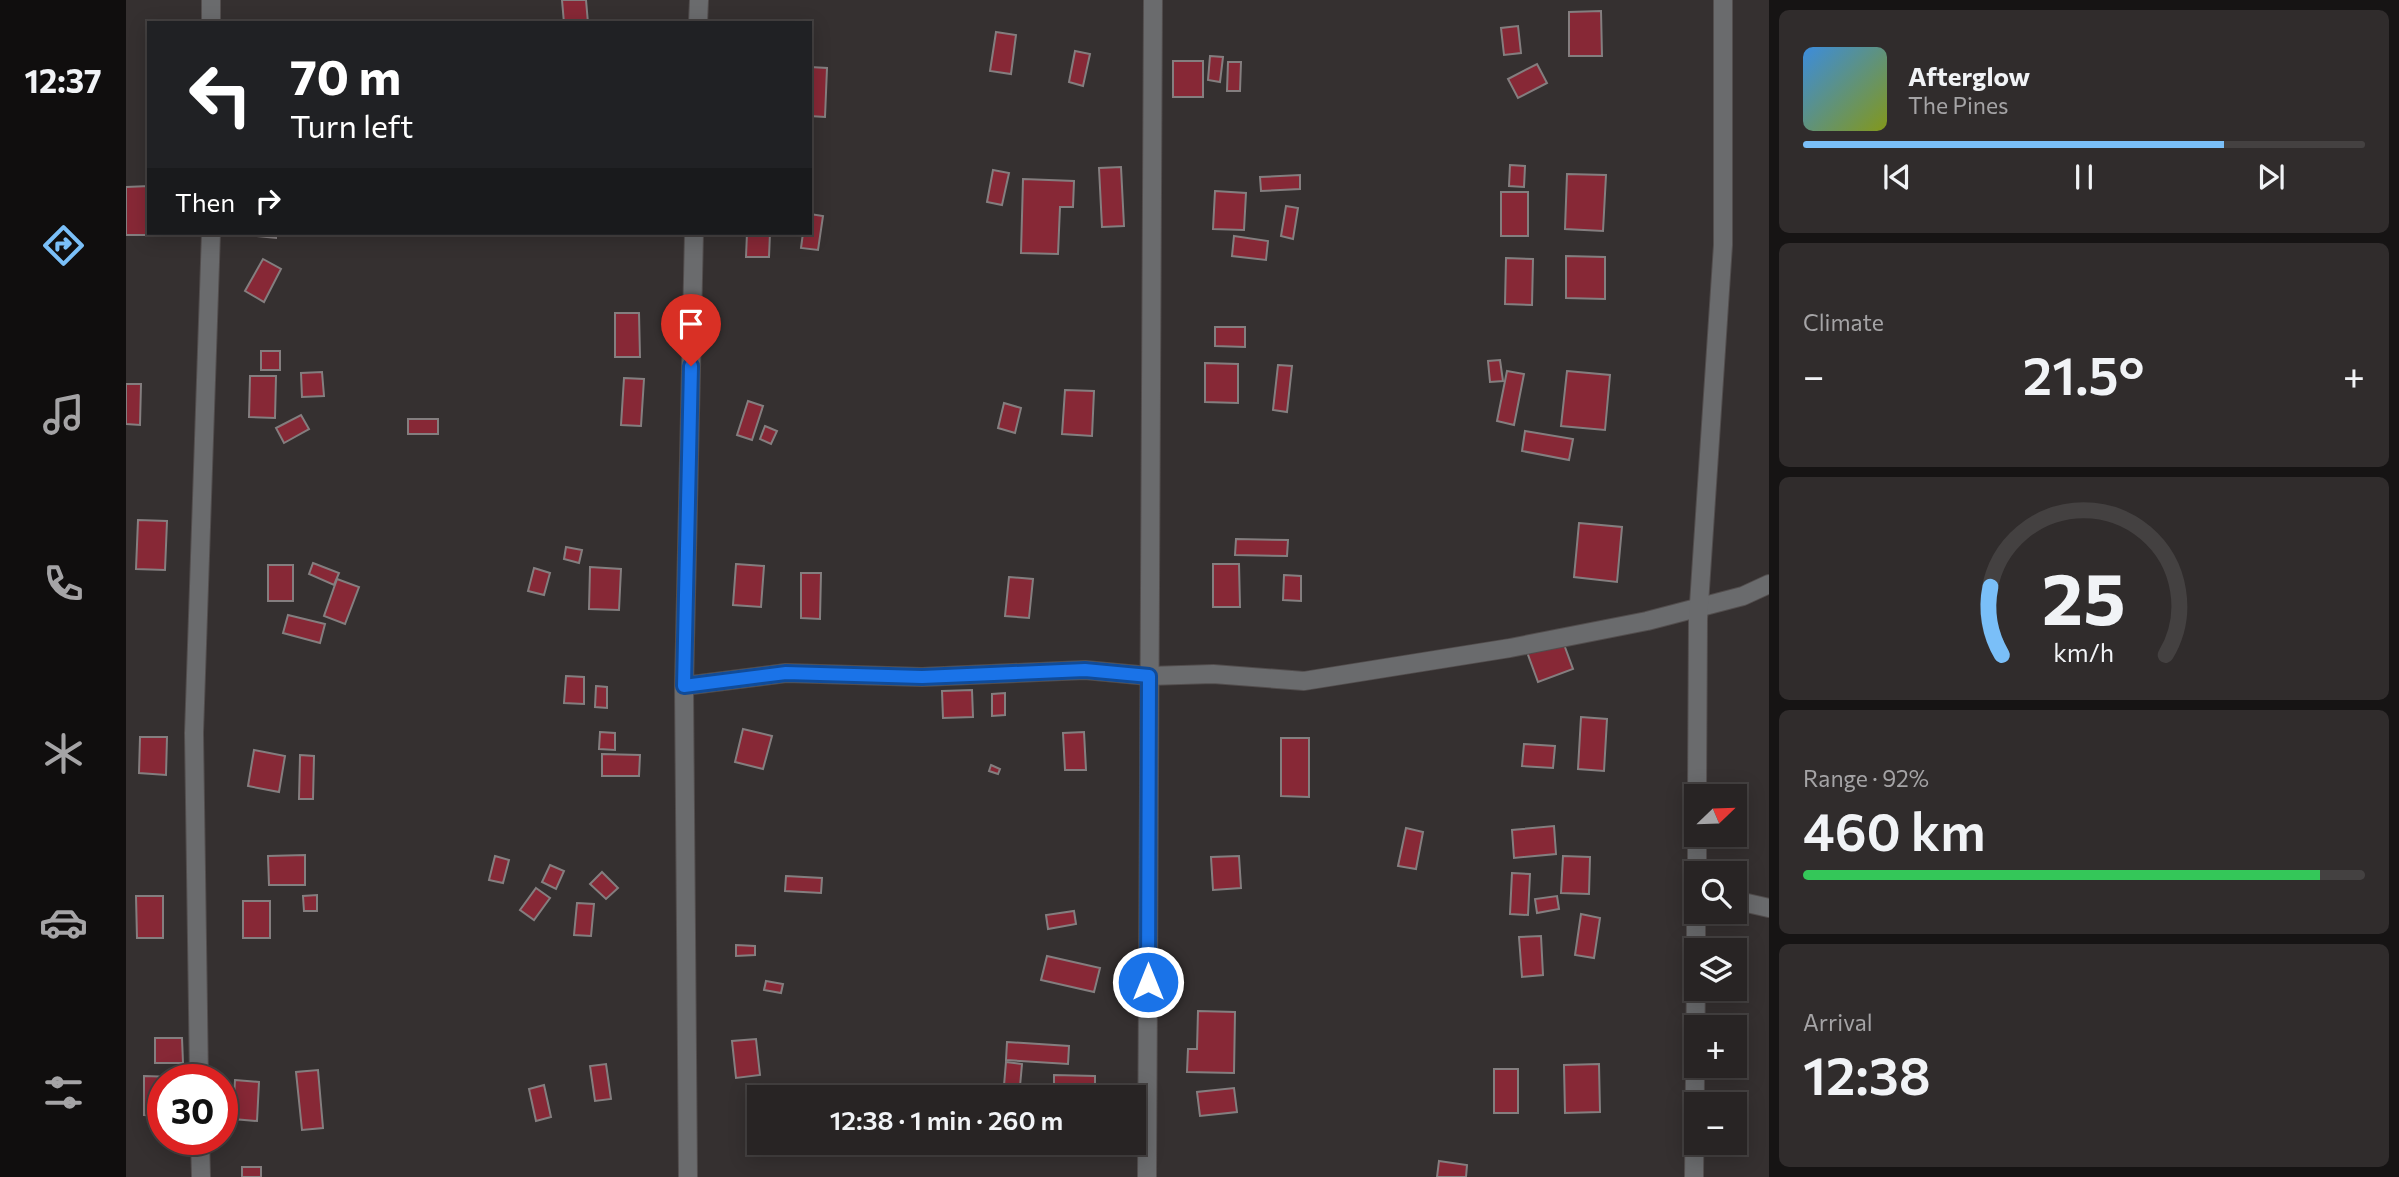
<!DOCTYPE html>
<html lang="en">
<head>
<meta charset="utf-8">
<style>
  :root { --surface:#282424; --page:#302c2c; --text:#f1f3f6; --muted:#a5a4a6; --line:#444141; --accent:#7abff8 }
  body { margin:0; font-family:Commissioner,sans-serif; background:var(--page); color:var(--text); height:100vh; display:flex; flex-direction:column; font-size:26px; white-space:nowrap }
  * { box-sizing:border-box; margin:0 }
  p { font-size:23px; color:var(--muted) }
  .icon { flex:none; width:38px; height:38px; fill:none; stroke:currentColor; stroke-width:2; stroke-linecap:round; stroke-linejoin:round }
  .map { position:relative; flex:1; overflow:hidden }
  .drawer { display:flex; flex-direction:column; gap:10px; padding:10px; background:#161414; width:630px }
  .drawer>* { flex:none }
  .banner { position:absolute; left:21px; top:21px; width:665px; height:214px; border-radius:0px; box-shadow:0 4px 18px #0003,0 0 0 2px var(--line); background:#202124; color:#fff; overflow:hidden }
  .needle { width:46px; rotate:67deg }
  .controls { position:absolute; left:1558px; top:784px; display:grid; gap:14px }
  .controls a { display:grid; place-items:center; width:63px; height:63px; border-radius:0px; background:var(--surface); box-shadow:0 4px 18px #0003,0 0 0 2px var(--line); font-size:35px }
  .speed { position:absolute; left:21px; top:1064px; display:flex; gap:14px; font-size:35px; font-weight:700; text-align:center }
  .speed>* { display:grid; place-content:center; width:91px; height:91px; border-radius:50%; background:var(--surface); box-shadow:0 4px 18px #0003,0 0 0 2px var(--line); line-height:1 }
  .speed .limit { border:10px solid #d22; background:#fff; color:#111 }
  .pin { position:absolute; display:grid; place-items:center; width:60px; height:60px; color:#fff; margin:-72px -30px; border-radius:50% 50% 50% 0; rotate:-45deg; box-shadow:0 0 7px #0007 }
  .pin .icon { rotate:45deg }
  .me { position:absolute; width:77px; margin:-38px; rotate:0deg; stroke-linejoin:round; filter:drop-shadow(0 0 5px #0008) }
  .turn { display:flex; align-items:center; gap:24px; height:147px; padding:0 28px; font-size:32px }
  .turn .icon { width:91px; height:91px; stroke-width:2.5 }
  .turn b { display:block; font-size:49px; line-height:60px }
  .then { display:flex; align-items:center; height:66px; padding:0 28px; background:#0003; gap:14px; font-size:26px }
  .big { font-size:52px; font-weight:600; line-height:1.1 }
  .drawer .widget { flex:1; display:flex; flex-direction:column; justify-content:center; gap:10px; min-width:0; padding:0 24px; border-radius:10px; background:var(--page) }
  .drawer .dial { align-items:center; gap:0 }
  .dial svg { height:182px; overflow:visible; fill:none; stroke:var(--line); stroke-width:7; stroke-linecap:round; text-anchor:middle }
  .dial text { fill:var(--text); stroke:none }
  .song { display:flex; align-items:center; gap:21px }
  .cover { width:84px; height:84px; border-radius:10px; background:linear-gradient(135deg,hsl(210 70% 55%),hsl(70 70% 35%)) }
  .played { height:7px; border-radius:4px; background:linear-gradient(90deg,var(--accent) 75%,var(--line) 75%) }
  .keys { display:flex; justify-content:space-around; direction:ltr }
  .heat { display:flex; justify-content:space-between; align-items:center; font-size:38px; direction:ltr }
  .charge { height:10px; border-radius:5px; background:linear-gradient(90deg,#34c759 92%,var(--line) 0) }
  .trip { position:absolute; left:621px; top:1085px; width:399px; height:70px; border-radius:0px; background:var(--surface); box-shadow:0 4px 18px #0003,0 0 0 2px var(--line); font-weight:600; line-height:70px; text-align:center }
  main { display:flex; flex:1; min-height:0 }
  .tab-bar { display:flex; flex-direction:column; width:126px; justify-content:space-around; align-items:center; background:#100e0e; color:var(--muted) }
  .tab-bar .icon { width:49px; height:49px }
  .tab-bar .selected { color:var(--accent) }
  .tab-bar b { font-size:32px; color:var(--text) }
  .map>svg:first-child { display:block }
  .building { fill:#872836; stroke:#847e7f; stroke-width:2 }
  .lines { fill:none; stroke-linecap:round; stroke-linejoin:round }
  .minor-casing { stroke:#524d4d; stroke-width:20 }
  .minor { stroke:#6a6b6d; stroke-width:18 }
  .route-casing { stroke:#114b97; stroke-width:18 }
  .route { stroke:#1a73e8; stroke-width:12 }
</style>
</head>
<body>
<main>
<nav class="tab-bar">
<b>12:37</b>
<svg class="icon selected" aria-label="directions" viewBox="0 0 24 24"><path d="M12 3l9 9-9 9-9-9zM9 14v-3h6M13 9l2 2-2 2"/></svg>
<svg class="icon" aria-label="music" viewBox="0 0 24 24"><path d="M9 18V5l10-2v13"/><circle cx="6" cy="18" r="3"/><circle cx="16" cy="16" r="3"/></svg>
<svg class="icon" aria-label="phone" viewBox="0 0 24 24"><path d="M5 4h4l2 5-3 2q2 4 5 5l2-3 5 2v4C11 20 4 13 5 4z"/></svg>
<svg class="icon" aria-label="climate" viewBox="0 0 24 24"><path d="M12 3v18M4 7l16 10M4 17L20 7"/></svg>
<svg class="icon" aria-label="car" viewBox="0 0 24 24"><path d="M5 17H2v-5l4-1 3-4h7l3 4 3 1v5h-3M9 17h6M6 11h13"/><circle cx="7" cy="17" r="2"/><circle cx="17" cy="17" r="2"/></svg>
<svg class="icon" aria-label="filters" viewBox="0 0 24 24"><path d="M4 7h16M4 17h16"/><circle cx="9" cy="7" r="2"/><circle cx="15" cy="17" r="2"/></svg>
</nav>
<div class="map">
<svg width="1643" height="1177" viewBox="0 0 1643 1177">
  <rect width="100%" height="100%" fill="#353030"/>
  <g class="building">
    <polygon points="436,0 460,0 462,23 438,23"/>
    <polygon points="1475,11 1476,56 1443,56 1443,12"/>
    <polygon points="1392,26 1395,53 1378,55 1375,28"/>
    <polygon points="870,32 890,35 885,74 864,71"/>
    <polygon points="949,51 964,54 957,86 943,82"/>
    <polygon points="1084,56 1097,57 1094,82 1082,80"/>
    <rect x="1047" y="61" width="30" height="36"/>
    <polygon points="1102,62 1115,62 1114,91 1101,91"/>
    <polygon points="1411,64 1421,83 1392,98 1382,79"/>
    <polygon points="684,67 701,68 699,117 684,116"/>
    <polygon points="1384,165 1399,166 1398,187 1383,186"/>
    <polygon points="995,167 998,226 976,227 973,168"/>
    <polygon points="867,170 883,173 876,205 861,202"/>
    <polygon points="1441,174 1480,175 1477,231 1439,229"/>
    <polygon points="1174,175 1174,189 1135,191 1134,177"/>
    <polygon points="897,179 948,181 947,207 934,207 932,254 895,253"/>
    <polygon points="23,186 23,233 28,233 28,235 0,235 0,187"/>
    <polygon points="1089,191 1120,193 1118,230 1087,229"/>
    <rect x="1375" y="192" width="27" height="44"/>
    <polygon points="1160,206 1172,208 1167,239 1155,236"/>
    <polygon points="684,214 697,216 692,250 675,248 677,233 684,233"/>
    <polygon points="120,233 150,233 150,238 120,235"/>
    <polygon points="621,233 644,233 643,257 620,257"/>
    <polygon points="1108,236 1142,241 1140,260 1106,256"/>
    <polygon points="1440,256 1479,257 1479,299 1440,298"/>
    <polygon points="1380,258 1407,259 1406,305 1379,304"/>
    <polygon points="137,259 155,269 138,302 119,291"/>
    <polygon points="489,313 513,313 514,357 489,357"/>
    <polygon points="1089,327 1119,327 1119,347 1089,346"/>
    <rect x="135" y="351" width="19" height="19"/>
    <polygon points="1374,360 1377,381 1364,382 1362,361"/>
    <polygon points="1079,363 1112,364 1112,403 1079,402"/>
    <polygon points="1152,365 1166,366 1161,412 1147,410"/>
    <polygon points="1381,371 1398,374 1388,425 1371,421"/>
    <polygon points="1441,371 1484,375 1479,430 1435,426"/>
    <polygon points="196,372 198,396 176,397 175,373"/>
    <polygon points="124,376 150,376 149,418 123,417"/>
    <polygon points="498,378 518,379 515,426 495,425"/>
    <polygon points="0,384 15,384 14,425 0,424"/>
    <polygon points="939,390 968,391 966,436 936,434"/>
    <polygon points="622,401 637,406 626,440 611,435"/>
    <polygon points="878,403 895,408 889,433 872,428"/>
    <polygon points="175,415 183,429 158,443 150,428"/>
    <rect x="282" y="419" width="30" height="15"/>
    <polygon points="639,426 651,431 645,444 634,439"/>
    <polygon points="1399,431 1447,439 1443,460 1396,451"/>
    <polygon points="12,520 41,521 39,570 10,569"/>
    <polygon points="1453,523 1496,527 1491,582 1448,577"/>
    <polygon points="1110,539 1162,540 1161,556 1109,555"/>
    <polygon points="440,547 456,550 453,563 438,559"/>
    <polygon points="187,563 213,573 208,585 183,574"/>
    <polygon points="610,564 638,566 635,607 607,605"/>
    <polygon points="1087,564 1113,564 1114,607 1087,607"/>
    <rect x="142" y="565" width="25" height="36"/>
    <polygon points="464,567 495,569 493,610 463,609"/>
    <polygon points="408,568 424,573 418,595 402,591"/>
    <polygon points="675,573 695,573 694,619 675,618"/>
    <polygon points="1158,575 1175,576 1175,601 1157,600"/>
    <polygon points="883,577 907,579 903,618 879,616"/>
    <polygon points="211,579 233,587 219,624 198,616"/>
    <polygon points="162,615 199,624 194,643 157,633"/>
    <polygon points="1436,639 1447,669 1412,682 1401,652"/>
    <polygon points="440,676 458,677 458,704 438,703"/>
    <polygon points="470,686 481,687 481,708 469,707"/>
    <polygon points="846,690 847,717 817,718 816,691"/>
    <polygon points="879,693 879,715 866,716 866,694"/>
    <polygon points="1455,717 1481,719 1478,771 1452,769"/>
    <polygon points="617,729 646,736 637,769 609,762"/>
    <polygon points="474,732 489,733 489,750 473,749"/>
    <polygon points="958,732 960,770 939,770 937,733"/>
    <polygon points="14,737 41,737 40,775 13,773"/>
    <polygon points="1155,738 1183,738 1183,797 1155,796"/>
    <polygon points="1398,744 1429,746 1427,768 1396,766"/>
    <polygon points="128,750 159,756 153,792 122,786"/>
    <polygon points="476,754 514,755 513,776 476,776"/>
    <polygon points="174,755 188,756 187,799 173,799"/>
    <polygon points="865,765 874,769 872,774 863,771"/>
    <polygon points="1428,826 1430,854 1388,858 1386,830"/>
    <polygon points="1280,828 1297,832 1290,869 1272,866"/>
    <polygon points="179,855 179,885 143,885 142,856"/>
    <polygon points="369,856 383,860 377,883 363,880"/>
    <polygon points="1113,856 1115,888 1087,890 1085,857"/>
    <polygon points="1437,856 1464,857 1463,894 1435,893"/>
    <polygon points="424,865 438,871 430,889 416,882"/>
    <polygon points="476,872 492,888 480,899 464,884"/>
    <polygon points="1386,873 1404,874 1402,915 1384,914"/>
    <polygon points="660,876 696,878 695,893 659,891"/>
    <polygon points="410,888 424,898 408,920 394,910"/>
    <polygon points="191,895 191,911 178,911 177,896"/>
    <polygon points="10,896 37,896 37,938 11,938"/>
    <polygon points="1431,896 1433,909 1411,913 1409,899"/>
    <rect x="117" y="901" width="27" height="37"/>
    <polygon points="451,903 468,904 465,936 448,935"/>
    <polygon points="948,911 950,924 922,929 920,915"/>
    <polygon points="1455,914 1474,918 1468,958 1449,955"/>
    <polygon points="1415,936 1417,975 1396,977 1393,937"/>
    <polygon points="610,945 629,946 629,955 610,956"/>
    <polygon points="921,956 974,968 968,992 915,980"/>
    <polygon points="640,981 657,984 655,993 638,990"/>
    <polygon points="1072,1011 1109,1012 1108,1073 1061,1072 1062,1049 1071,1049"/>
    <polygon points="29,1038 56,1038 57,1063 29,1063"/>
    <polygon points="630,1039 634,1075 610,1078 606,1041"/>
    <polygon points="881,1042 943,1046 942,1064 880,1060"/>
    <polygon points="880,1062 896,1064 893,1097 877,1097"/>
    <polygon points="480,1064 485,1099 469,1101 464,1066"/>
    <polygon points="1473,1064 1474,1112 1439,1113 1438,1065"/>
    <rect x="1368" y="1069" width="24" height="44"/>
    <polygon points="192,1070 197,1128 176,1130 170,1072"/>
    <polygon points="928,1075 969,1076 969,1090 958,1089 958,1097 928,1097"/>
    <polygon points="18,1076 48,1077 48,1080 37,1080 37,1116 18,1115"/>
    <polygon points="109,1080 133,1082 131,1121 107,1119"/>
    <polygon points="418,1085 425,1117 410,1121 403,1089"/>
    <polygon points="1108,1088 1111,1112 1074,1116 1071,1092"/>
    <polygon points="1313,1161 1341,1165 1340,1177 1311,1177"/>
    <rect x="116" y="1167" width="19" height="10"/>
  </g>
  <g class="lines">
    <g class="minor-casing">
      <g id="minor">
        <polyline points="85,0 85,23"/>
        <polyline points="572,23 573,0"/>
        <polyline points="558,686 660,673 796,677 959,670 1023,676 1087,674 1178,681 1384,648 1521,621 1617,596 1643,584"/>
        <polyline points="1571,796 1572,619 1597,245 1597,0"/>
        <polyline points="1571,873 1571,835"/>
        <polyline points="1608,900 1643,908"/>
        <polyline points="1570,950 1570,912"/>
        <polyline points="73,1080 68,733 85,233"/>
        <polyline points="74,1139 75,1177"/>
        <polyline points="562,1177 558,686 568,233"/>
        <polyline points="1021,1177 1027,0"/>
        <polyline points="1568,1177 1570,978"/>
      </g>
    </g>
    <use href="#minor" class="minor"/>
  </g>
  <g class="lines">
    <g class="route-casing">
      <polyline id="route" points="565,366 558,686 660,673 796,677 959,670 1023,676 1022,982"/>
    </g>
    <use href="#route" class="route"/>
  </g>
</svg>
<div class="controls">
<a><svg class="needle" viewBox="-14 -14 28 28"><path d="M0-13l5 13h-10z" fill="#e53935"/><path d="M0 13l5-13h-10z" fill="#a5a4a6"/></svg></a>
<a><svg class="icon" aria-label="search" viewBox="0 0 24 24"><circle cx="10" cy="10" r="6"/><path d="M15 15l6 6"/></svg></a>
<a><svg class="icon" aria-label="layers" viewBox="0 0 24 24"><path d="M12 4l9 5-9 5-9-5zM3 14l9 5 9-5"/></svg></a>
<a>+</a>
<a>−</a>
</div>
<div class="speed"><div class="limit">30</div></div>
<div class="pin" style="left:565px;top:366px;background:#d93025"><svg class="icon" aria-label="arrive" viewBox="0 0 24 24"><path d="M6 21V4h12l-3 4 3 4H6"/></svg></div>
<svg class="me" style="left:1022px;top:982px" viewBox="-20 -20 40 40"><circle r="17" fill="#1a73e8" stroke="#fff" stroke-width="3"/><path d="M0-11L8 9 0 5-8 9z" fill="#fff"/></svg>
<div class="trip">12:38 · 1 min · 260 m</div>
<div class="banner">
<div class="turn"><svg class="icon" aria-label="left" viewBox="0 0 24 24"><path d="M17 20v-9H6M10 6l-5 5 5 5"/></svg><div><b>70 m</b>Turn left</div></div>
<div class="then">Then<svg class="icon" aria-label="right" viewBox="0 0 24 24"><path d="M7 20v-9h11M14 6l5 5-5 5"/></svg></div>
</div>
</div>
<section class="drawer">
<div class="widget">
<div class="song"><i class="cover"></i><div><b>Afterglow</b><p>The Pines</p></div></div>
<div class="played"></div>
<div class="keys"><svg class="icon" aria-label="previous" viewBox="0 0 24 24"><path d="M18 5L8 12l10 7zM5 5v14"/></svg><svg class="icon" aria-label="pause" viewBox="0 0 24 24"><path d="M8 5v14M16 5v14"/></svg><svg class="icon" aria-label="next" viewBox="0 0 24 24"><path d="M6 5l10 7-10 7zM19 5v14"/></svg></div>
</div>
<div class="widget"><p>Climate</p>
<div class="heat"><a>−</a><b class="big">21.5°</b><a>+</a></div>
</div>
<div class="widget dial"><svg viewBox="0 0 100 80">
<path d="M14 69A42 42 0 1 1 86 69"/>
<path d="M14 69A42 42 0 0 1 9 39" stroke="#7abff8"/>
<text x="50" y="56" font-size="32" font-weight="700">25</text>
<text x="50" y="72" font-size="11">km/h</text>
</svg></div>
<div class="widget"><p>Range · 92%</p><b class="big">460 km</b><div class="charge"></div></div>
<div class="widget"><p>Arrival</p><b class="big">12:38</b></div>
</section>
</main>
</body>
</html>
